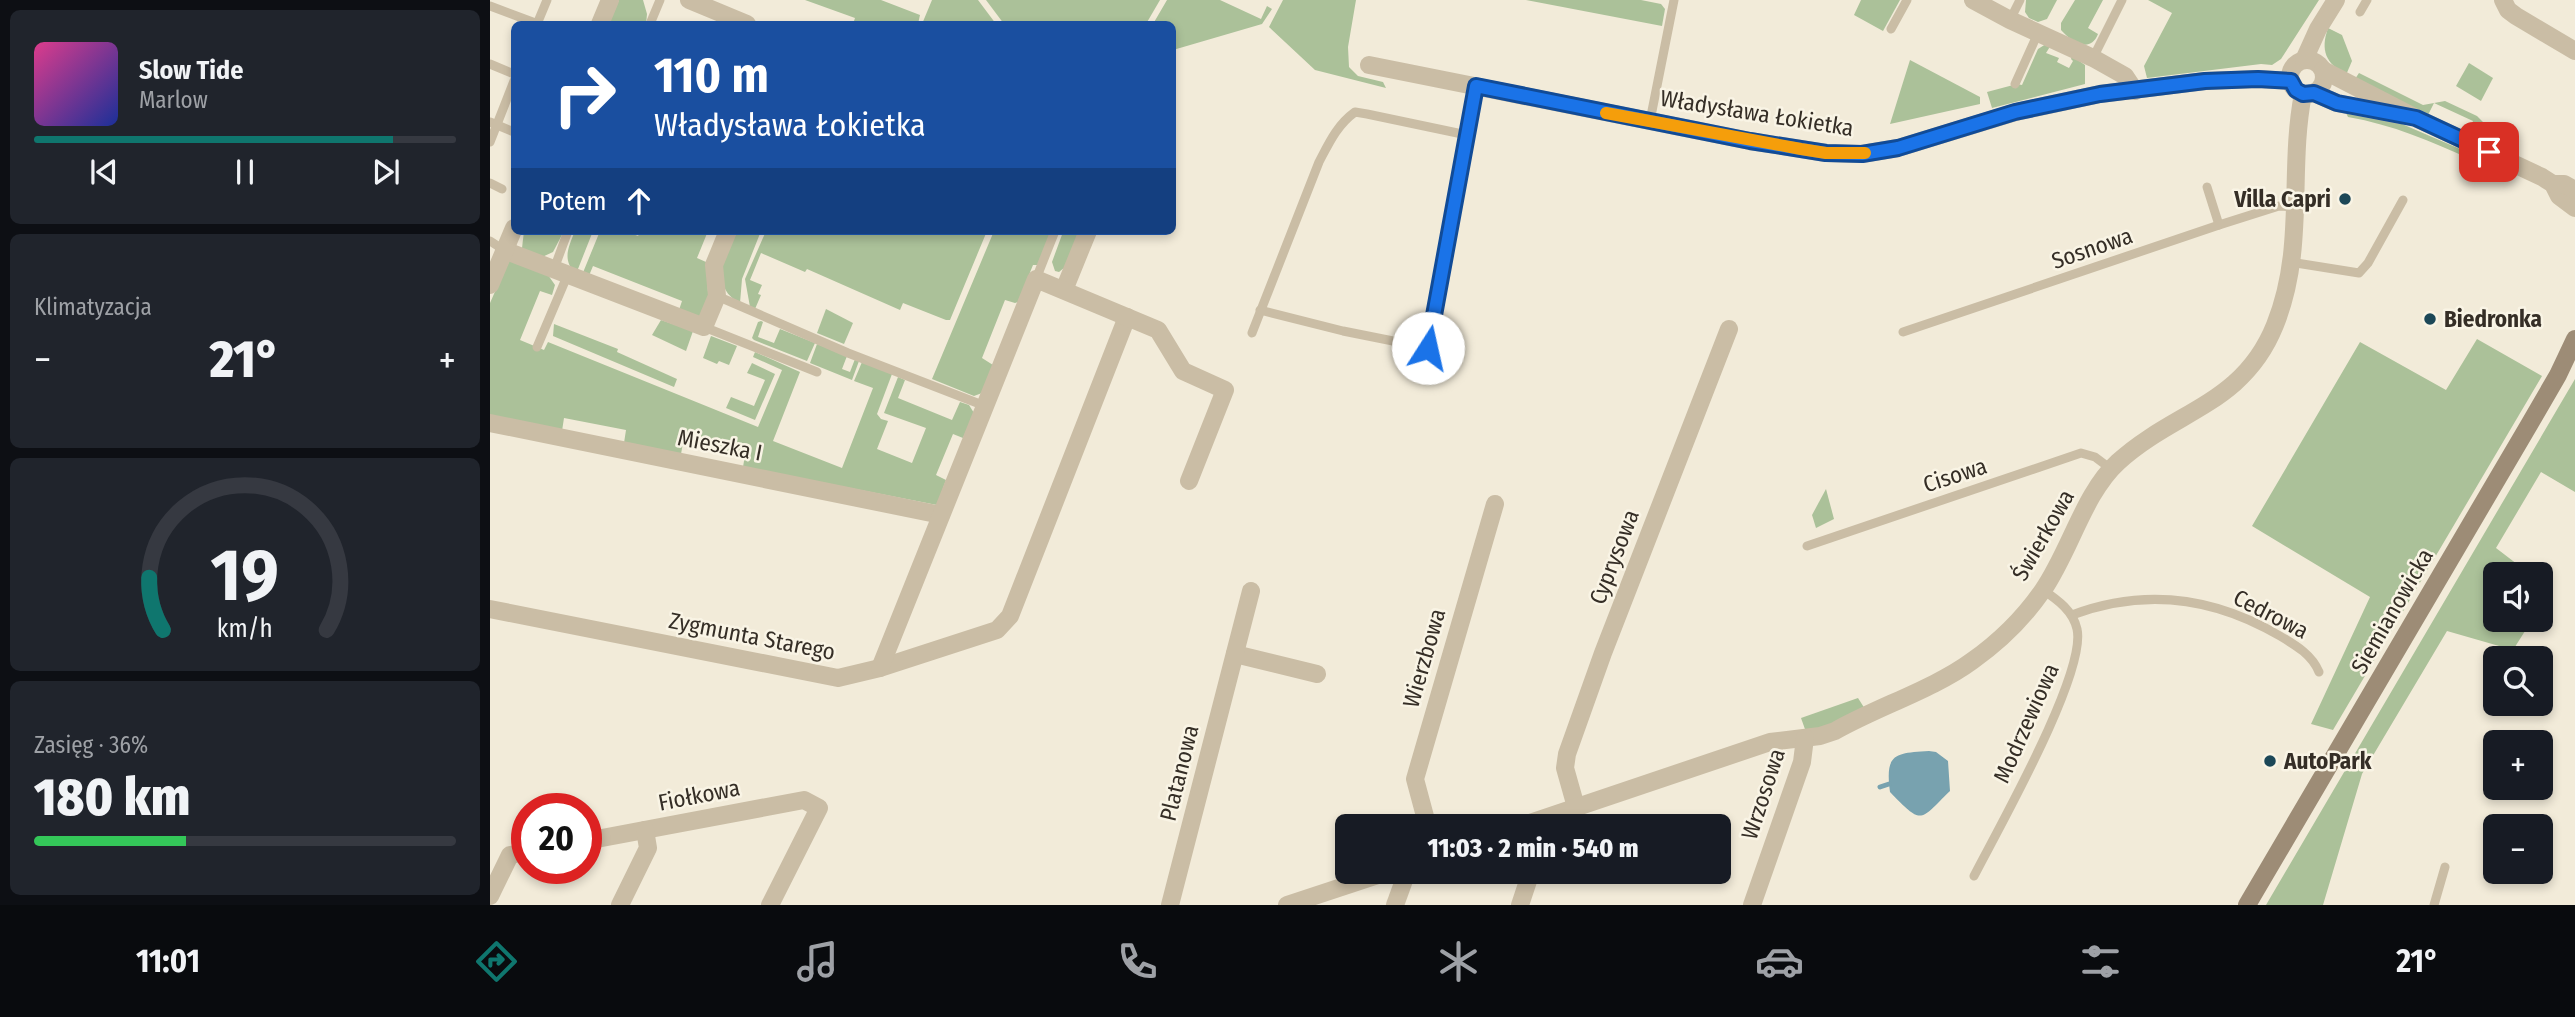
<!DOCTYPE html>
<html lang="pl">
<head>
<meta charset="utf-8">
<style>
  :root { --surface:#171b24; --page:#20242c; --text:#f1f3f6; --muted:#9ea1a6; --line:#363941; --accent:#0f766e }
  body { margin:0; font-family:"Fira Sans Condensed",sans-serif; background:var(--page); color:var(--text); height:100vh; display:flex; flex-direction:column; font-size:26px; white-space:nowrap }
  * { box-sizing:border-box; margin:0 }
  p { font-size:23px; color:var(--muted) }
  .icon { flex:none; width:38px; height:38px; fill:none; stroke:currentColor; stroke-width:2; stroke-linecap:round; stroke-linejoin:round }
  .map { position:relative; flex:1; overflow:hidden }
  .details { display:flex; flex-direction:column; gap:10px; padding:10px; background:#0d0f14; width:490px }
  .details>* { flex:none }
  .top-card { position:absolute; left:21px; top:21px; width:665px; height:214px; border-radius:10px; box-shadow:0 4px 10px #0003; background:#1a4fa0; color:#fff; overflow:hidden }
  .tools { position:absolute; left:1993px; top:562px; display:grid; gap:14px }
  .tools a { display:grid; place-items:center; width:70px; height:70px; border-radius:10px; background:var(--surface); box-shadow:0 4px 10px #0003; font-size:35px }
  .speed { position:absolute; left:21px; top:793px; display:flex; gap:14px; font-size:35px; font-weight:700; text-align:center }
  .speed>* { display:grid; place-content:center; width:91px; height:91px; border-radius:50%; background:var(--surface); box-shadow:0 4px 10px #0003; line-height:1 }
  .speed .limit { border:10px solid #d22; background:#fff; color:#111 }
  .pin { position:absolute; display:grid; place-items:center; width:60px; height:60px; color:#fff; margin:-30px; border-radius:14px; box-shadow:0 4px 10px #0006 }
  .me { position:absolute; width:77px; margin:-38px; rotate:10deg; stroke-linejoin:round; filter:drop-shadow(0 0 5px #0008) }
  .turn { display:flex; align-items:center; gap:24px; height:147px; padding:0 28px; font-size:32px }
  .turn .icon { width:91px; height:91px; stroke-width:2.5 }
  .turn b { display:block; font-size:49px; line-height:60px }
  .then { display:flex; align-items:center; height:66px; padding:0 28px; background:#0003; gap:14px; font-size:26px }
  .big { font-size:52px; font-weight:800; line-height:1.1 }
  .details .tile { flex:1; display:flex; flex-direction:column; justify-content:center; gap:10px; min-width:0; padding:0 24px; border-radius:10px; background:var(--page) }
  .details .dial { align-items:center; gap:0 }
  .dial svg { height:182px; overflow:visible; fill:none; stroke:var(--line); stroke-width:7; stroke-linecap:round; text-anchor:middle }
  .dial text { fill:var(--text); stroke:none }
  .song { display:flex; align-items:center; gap:21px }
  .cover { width:84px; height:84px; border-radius:10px; background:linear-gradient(135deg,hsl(330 70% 55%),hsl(230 70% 35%)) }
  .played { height:7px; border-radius:4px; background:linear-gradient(90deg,var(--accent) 85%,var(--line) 85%) }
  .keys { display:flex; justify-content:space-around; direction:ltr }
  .heat { display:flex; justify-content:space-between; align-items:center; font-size:38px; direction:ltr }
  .charge { height:10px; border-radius:5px; background:linear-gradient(90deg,#34c759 36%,var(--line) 0) }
  .trip { position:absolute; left:845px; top:814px; width:396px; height:70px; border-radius:10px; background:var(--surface); box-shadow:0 4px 10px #0003; font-weight:800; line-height:70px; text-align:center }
  .menu { display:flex; height:112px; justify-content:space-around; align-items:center; background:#090b0e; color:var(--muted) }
  .menu .icon { width:49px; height:49px }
  .menu .current { color:var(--accent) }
  .menu b { font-size:32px; color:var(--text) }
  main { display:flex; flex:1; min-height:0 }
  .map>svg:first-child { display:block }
  .green { fill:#abc199 }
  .water { fill:#78a2af }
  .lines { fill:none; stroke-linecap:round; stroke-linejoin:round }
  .stream { stroke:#78a2af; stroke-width:5 }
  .lane { stroke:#cabda5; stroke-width:9 }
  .street { stroke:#cabda5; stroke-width:18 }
  .secondary { stroke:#9d8c76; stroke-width:18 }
  .route-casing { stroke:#114b97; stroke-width:18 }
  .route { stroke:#1a73e8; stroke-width:12 }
  .slow { stroke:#f59e0b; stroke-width:12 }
  .poi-dot { fill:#1c4757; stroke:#f9f4e5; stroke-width:2.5 }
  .labels { text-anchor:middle; stroke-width:5; stroke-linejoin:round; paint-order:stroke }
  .street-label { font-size:23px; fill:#352e26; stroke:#f9f4e5 }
  .poi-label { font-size:23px; font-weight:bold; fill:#352e26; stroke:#f9f4e5; text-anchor:start }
</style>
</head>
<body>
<main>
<section class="details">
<div class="tile">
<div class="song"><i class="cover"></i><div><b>Slow Tide</b><p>Marlow</p></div></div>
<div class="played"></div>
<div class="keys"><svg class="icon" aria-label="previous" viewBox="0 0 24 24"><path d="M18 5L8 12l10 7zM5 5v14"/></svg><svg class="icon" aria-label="pause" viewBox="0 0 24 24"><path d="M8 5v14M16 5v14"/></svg><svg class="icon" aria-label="next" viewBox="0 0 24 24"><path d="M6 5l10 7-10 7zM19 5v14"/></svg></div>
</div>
<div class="tile"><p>Klimatyzacja</p>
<div class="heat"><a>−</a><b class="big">21°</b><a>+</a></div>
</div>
<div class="tile dial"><svg viewBox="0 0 100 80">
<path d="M14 69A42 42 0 1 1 86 69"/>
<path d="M14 69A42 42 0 0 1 8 46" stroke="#0f766e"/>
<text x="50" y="56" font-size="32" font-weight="700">19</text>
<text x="50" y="72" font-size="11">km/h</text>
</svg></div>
<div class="tile"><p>Zasięg · 36%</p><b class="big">180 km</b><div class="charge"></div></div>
</section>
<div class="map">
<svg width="2085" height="905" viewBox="0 0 2085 905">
  <rect width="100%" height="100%" fill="#f2ebd9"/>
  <g class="green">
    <polygon points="129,0 153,0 157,14 156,24 119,24"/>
    <polygon points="315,0 391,0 430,15 428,24 374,24 364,21 365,18"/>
    <polygon points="442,0 488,0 506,24 432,24"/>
    <polygon points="496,0 670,0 656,24 514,24"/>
    <polygon points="677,0 730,0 771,19 777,6 782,9 772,24 683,50 682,24 663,24"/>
    <polygon points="793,0 866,0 858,47 859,67 868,76 893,82 896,88 825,70 779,27"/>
    <polygon points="1036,0 1151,0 1171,4 1175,9 1172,26"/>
    <polygon points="1371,0 1410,0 1393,31 1364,15"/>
    <polygon points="1536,0 1567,0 1557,19 1548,22 1539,18 1535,12"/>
    <path d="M1585 0H1613L1598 28 1608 34C1600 54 1582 42 1571 30V23Z"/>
    <polygon points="1658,0 1829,0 1791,59 1782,65 1771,64 1657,78 1654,66 1682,13"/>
    <path d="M1838 28 1852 35 1862 61 1856 75C1836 63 1830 51 1838 28Z"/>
    <polygon points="1556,44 1561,45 1556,53 1569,58 1567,62 1579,68 1583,61 1581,59 1582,56 1595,65 1595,84 1502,108 1497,92 1527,84 1532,85 1548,49"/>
    <polygon points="1420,60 1490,97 1490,104 1400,124"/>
    <polygon points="1979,63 2003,78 1991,101 1966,86"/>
    <polygon points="1869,73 1933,105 1955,101 1987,116 2000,129 1989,124 1983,135 1978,133 1983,121 1944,103 1938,115 1865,79"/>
    <path d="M1856 113 1912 124 1977 152 1982 160C1941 141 1903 125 1858 117Z"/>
    <polygon points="34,231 74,231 63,252 50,258 32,248"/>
    <path d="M85 231H103L86 274C72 260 78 248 85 231Z"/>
    <polygon points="110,231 135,231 148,236 151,231 218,231 207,258 216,262 219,307 209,318 188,313 192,301 103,266 98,278 92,275"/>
    <path d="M242 231H271L252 279 250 303C220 288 234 255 242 231Z"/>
    <polygon points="276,231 497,231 460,320 456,320 413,303 410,310 317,269 315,272 271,253 260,280 272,285 268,294 271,295 265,309 260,307 255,279"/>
    <polygon points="504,231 562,231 548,265 543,265 528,302 525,303 515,300 492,358 503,365 492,393 484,396 442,379"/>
    <polygon points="580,231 589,231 575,267 569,272 565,271 562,262 573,232 578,235"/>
    <polygon points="21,260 58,275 65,285 62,295 50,291 30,340 54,350 58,342 268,427 292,370 263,357 265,352 310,372 283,441 352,468 383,388 364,381 372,362 402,374 387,414 391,419 398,421 387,449 422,463 436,428 394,413 408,377 415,380 408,398 462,420 470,402 479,405 484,413 473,438 463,434 446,475 456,480 447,505 253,467 255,455 193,443 191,454 134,443 136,430 74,418 72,431 0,415 0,303 18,262"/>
    <polygon points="336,309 363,323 354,344 327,333"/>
    <polygon points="171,320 203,331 196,351 162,335"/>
    <polygon points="271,321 273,322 268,337 284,343 290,329 325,343 317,361 264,340 262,338 268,322"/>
    <polygon points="64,324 128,349 127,352 187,379 184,387 63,336"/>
    <polygon points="221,336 247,346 239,365 229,361 227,364 213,358"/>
    <polygon points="1987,339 2052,376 1843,730 1821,724 1880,597 1762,526 1870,342 1956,390"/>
    <polygon points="327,344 357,356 352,369 360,372 365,359 369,361 362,380 320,363"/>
    <polygon points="262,363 285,374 265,420 236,408 241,397 264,406 275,380 257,373"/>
    <polygon points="2085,379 2085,492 2051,472 2006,548 2040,574 2006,574 2006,620 2042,620 2023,650 1957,631 1872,774 1833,905 1776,905"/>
    <polygon points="1336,489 1344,519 1326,528 1322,515"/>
    <polygon points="1368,698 1375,709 1340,727 1316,732 1311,718"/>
  </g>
  <path class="water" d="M1439 751 1446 752 1458 761 1460 791C1429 821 1433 826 1400 792 1395 754 1404 753 1439 751Z"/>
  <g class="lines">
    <polyline class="stream" points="1390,787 1399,784"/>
    <g class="lane">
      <polyline points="0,6 48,24"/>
      <polyline points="1870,12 1877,0"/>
      <polyline points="1520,20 1530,0"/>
      <polyline points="47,24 57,0"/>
      <polyline points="160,24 170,0"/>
      <polyline points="1401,29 1417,0"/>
      <polyline points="1603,58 1632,0"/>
      <polyline points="0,64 24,74"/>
      <polyline points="1525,84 1548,33"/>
      <polyline points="1160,121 1184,0"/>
      <polyline points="0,122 24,132"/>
      <polyline points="0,142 24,81"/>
      <polyline points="0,183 12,189"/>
      <polyline points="1717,187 1729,225"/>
      <polyline points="0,241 14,250"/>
      <polyline points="1800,262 1869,273 1878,263 1913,200"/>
      <polyline points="64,269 78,231"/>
      <polyline points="546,279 565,231"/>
      <polyline points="227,296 358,353 495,406"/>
      <polyline points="770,310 853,331 938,348 986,86"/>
      <polyline points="214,327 327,372"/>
      <polyline points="1413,332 1729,225 1789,206 1806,207"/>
      <path d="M762 333 829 162C839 143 847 125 865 112L877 114 977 135"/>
      <polyline points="47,347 78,274"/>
      <polyline points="1317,546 1591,453 1605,457 1621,469"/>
      <path d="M1582 615C1654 588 1724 597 1790 636 1807 646 1822 655 1829 672"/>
      <path d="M1484 876C1507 831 1597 673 1587 629 1583 611 1568 600 1553 590"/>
      <polyline points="1944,905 1955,867"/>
    </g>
    <g class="street">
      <polyline points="199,0 257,24"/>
      <polyline points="1483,0 1520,20 1603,58 1635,76 1645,91"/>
      <polyline points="2013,0 2018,10 2026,16 2085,51"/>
      <polyline points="110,24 120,0"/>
      <circle cx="1817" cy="77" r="17"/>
      <polyline points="1814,60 1828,29 1846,0"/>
      <polyline points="879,65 1260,141 1336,153 1372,154 1408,148 1526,112 1610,94 1715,81 1768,79 1801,81"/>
      <polyline points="1833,70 1926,118 2052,177 2063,184 2069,196 2085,208"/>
      <polyline points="1824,93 1847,103 1909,115"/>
      <polyline points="2063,184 2074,184 2085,190"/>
      <polyline points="14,250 214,327 227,296 224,265 238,231"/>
      <polyline points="0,285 24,228"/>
      <polyline points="574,290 598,231"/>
      <polyline points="0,423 451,515"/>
      <polyline points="0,609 348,678 390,668 507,630 520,616 637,317"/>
      <polyline points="745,654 827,674"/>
      <polyline points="390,668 546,279 668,330 693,371 735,390 699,481"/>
      <polyline points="1086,807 1075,768 1077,754 1113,653 1239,329"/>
      <polyline points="934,826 936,820 925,779 1005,504"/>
      <path d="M1031 826 1280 742 1330 736 1345 731C1387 707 1444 689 1482 661 1509 642 1535 616 1553 590 1580 551 1594 493 1628 462 1685 410 1753 405 1785 325 1816 248 1798 171 1813 94"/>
      <polyline points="96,841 314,800 329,808 280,905"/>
      <polyline points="0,896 20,855 37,852"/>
      <polyline points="130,905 158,848 155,830"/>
      <polyline points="680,905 761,591"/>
      <polyline points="797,905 897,872"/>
      <polyline points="905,905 917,872"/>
      <polyline points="1030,905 1041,872"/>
      <polyline points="1262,905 1312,762 1315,738"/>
    </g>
    <polyline class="secondary" points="1757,905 2039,425 2068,375 2085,339"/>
  </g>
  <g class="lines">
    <g class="route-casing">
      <polyline id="route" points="938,348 986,86 1260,141 1336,153 1372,154 1408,148 1525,112 1610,94 1715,81 1768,79 1801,81 1806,90 1813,94 1824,93 1847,103 1926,118 1999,152"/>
    </g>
    <use href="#route" class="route"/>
    <polyline class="slow" points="1116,113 1311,149 1336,153 1375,153"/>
  </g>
  <g class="poi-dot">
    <circle cx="1855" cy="199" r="7"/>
    <circle cx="1940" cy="319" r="7"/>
    <circle cx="1780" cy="761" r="7"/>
  </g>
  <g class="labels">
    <g class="street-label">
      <text transform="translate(1267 113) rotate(9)" y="8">Władysława Łokietka</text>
      <text transform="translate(1602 248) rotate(-19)" y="8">Sosnowa</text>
      <text transform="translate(230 445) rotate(11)" y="8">Mieszka I</text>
      <text transform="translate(1465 475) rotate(-18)" y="8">Cisowa</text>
      <text transform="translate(1553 535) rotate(-60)" y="8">Świerkowa</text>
      <text transform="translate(1124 557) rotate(-69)" y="8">Cyprysowa</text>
      <text transform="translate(1902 611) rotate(-60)" y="8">Siemianowicka</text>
      <text transform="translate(1781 614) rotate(27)" y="8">Cedrowa</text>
      <text transform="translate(262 636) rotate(11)" y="8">Zygmunta Starego</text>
      <text transform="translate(934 658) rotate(-74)" y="8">Wierzbowa</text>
      <text transform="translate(1536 723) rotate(-66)" y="8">Modrzewiowa</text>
      <text transform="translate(689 773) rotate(-76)" y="8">Platanowa</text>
      <text transform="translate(1273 794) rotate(-72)" y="8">Wrzosowa</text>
      <text transform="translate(209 795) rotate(-11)" y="8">Fiołkowa</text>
    </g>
    <g class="poi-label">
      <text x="1841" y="207" text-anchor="end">Villa Capri</text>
      <text x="1954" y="327">Biedronka</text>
      <text x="1794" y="769">AutoPark</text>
    </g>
  </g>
</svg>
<div class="tools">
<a><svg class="icon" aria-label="sound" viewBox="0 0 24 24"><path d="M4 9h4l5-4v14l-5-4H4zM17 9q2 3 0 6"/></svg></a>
<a><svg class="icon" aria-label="search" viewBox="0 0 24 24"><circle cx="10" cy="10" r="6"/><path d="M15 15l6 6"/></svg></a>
<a>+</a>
<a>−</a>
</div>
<div class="speed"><div class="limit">20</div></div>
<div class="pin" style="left:1999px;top:152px;background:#d93025"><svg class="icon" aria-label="arrive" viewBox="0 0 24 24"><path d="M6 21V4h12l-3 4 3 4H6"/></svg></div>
<svg class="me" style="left:938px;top:348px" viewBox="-20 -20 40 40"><circle r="19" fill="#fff"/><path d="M0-13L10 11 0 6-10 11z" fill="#1a73e8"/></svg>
<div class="trip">11:03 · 2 min · 540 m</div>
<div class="top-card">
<div class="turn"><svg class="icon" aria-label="right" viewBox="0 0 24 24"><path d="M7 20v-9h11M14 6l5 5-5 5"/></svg><div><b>110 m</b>Władysława Łokietka</div></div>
<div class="then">Potem<svg class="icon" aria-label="ahead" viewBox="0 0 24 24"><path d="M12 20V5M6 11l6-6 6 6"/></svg></div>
</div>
</div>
</main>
<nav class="menu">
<b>11:01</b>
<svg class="icon current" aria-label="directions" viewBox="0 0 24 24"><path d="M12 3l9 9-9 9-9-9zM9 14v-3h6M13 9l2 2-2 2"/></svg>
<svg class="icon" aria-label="music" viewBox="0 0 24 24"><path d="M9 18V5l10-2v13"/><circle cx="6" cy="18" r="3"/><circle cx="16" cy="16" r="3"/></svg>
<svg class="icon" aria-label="phone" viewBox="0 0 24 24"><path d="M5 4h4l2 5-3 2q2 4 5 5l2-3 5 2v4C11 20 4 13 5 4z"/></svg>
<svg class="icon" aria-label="climate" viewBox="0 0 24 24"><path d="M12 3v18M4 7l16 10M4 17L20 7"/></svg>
<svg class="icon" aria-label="car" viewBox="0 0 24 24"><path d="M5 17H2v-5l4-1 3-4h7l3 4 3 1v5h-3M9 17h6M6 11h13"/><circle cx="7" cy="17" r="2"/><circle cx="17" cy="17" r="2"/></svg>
<svg class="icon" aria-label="filters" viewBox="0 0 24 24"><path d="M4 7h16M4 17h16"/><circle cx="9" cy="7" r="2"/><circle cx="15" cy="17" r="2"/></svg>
<b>21°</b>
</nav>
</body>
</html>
